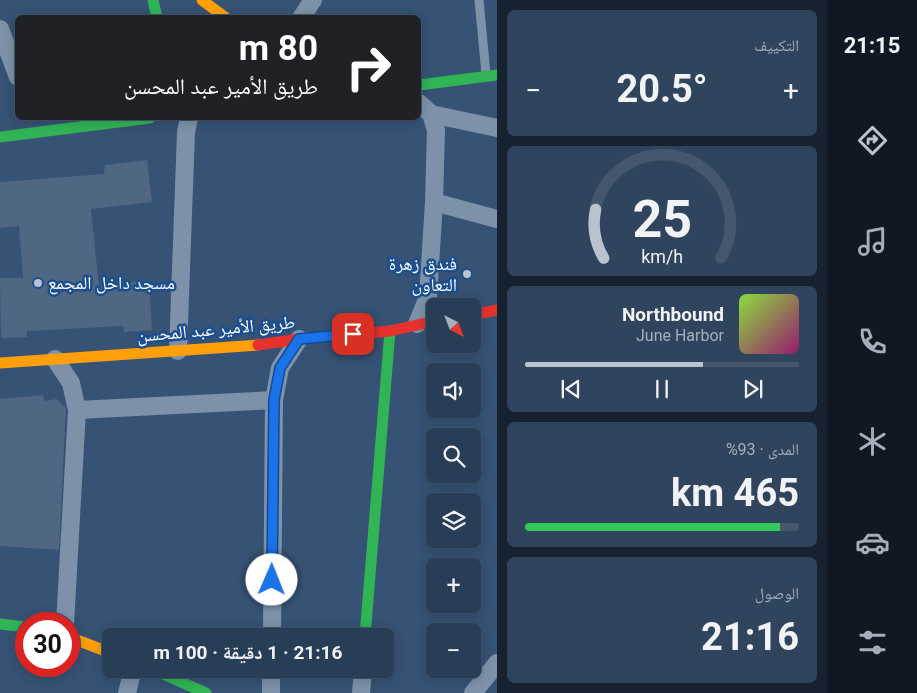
<!DOCTYPE html>
<html lang="ar">
<head>
<meta charset="utf-8">
<style>
  :root { --surface:#283e57; --page:#30455d; --text:#f1f3f6; --muted:#a5aeba; --line:#44576d; --accent:#b9c2ce }
  body { margin:0; font-family:Roboto,"Noto Naskh Arabic",sans-serif; background:var(--page); color:var(--text); direction:rtl; height:100vh; display:flex; flex-direction:column; font-size:19px; white-space:nowrap }
  * { box-sizing:border-box; margin:0 }
  p { font-size:16px; color:var(--muted) }
  .icon { flex:none; width:28px; height:28px; fill:none; stroke:currentColor; stroke-width:2; stroke-linecap:round; stroke-linejoin:round }
  .map { position:relative; flex:1; overflow:hidden; direction:ltr }
  .sheet { display:flex; flex-direction:column; gap:10px; padding:10px; background:#162230; width:330px }
  .sheet>* { flex:none }
  .hud { position:absolute; left:15px; top:15px; width:406px; height:105px; border-radius:8px; box-shadow:0 2px 12px #0003,0 0 0 1px var(--line); direction:rtl; background:#202124; color:#fff; overflow:hidden }
  .needle { width:32px; rotate:138deg }
  .controls { position:absolute; left:426px; top:298px; display:grid; gap:10px }
  .controls a { display:grid; place-items:center; width:55px; height:55px; border-radius:8px; background:var(--surface); box-shadow:0 2px 12px #0003,0 0 0 1px var(--line); font-size:25px }
  .speed { position:absolute; left:15px; top:612px; display:flex; gap:10px; font-size:25px; font-weight:700; text-align:center }
  .speed>* { display:grid; place-content:center; width:65px; height:65px; border-radius:50%; background:var(--surface); box-shadow:0 2px 12px #0003,0 0 0 1px var(--line); line-height:1 }
  .speed .limit { border:8px solid #d22; background:#fff; color:#111 }
  .pin { position:absolute; display:grid; place-items:center; width:42px; height:42px; color:#fff; margin:-21px; border-radius:10px; box-shadow:0 2px 8px #0006 }
  .me { position:absolute; width:55px; margin:-28px; rotate:1deg; stroke-linejoin:round; filter:drop-shadow(0 0 4px #0008) }
  .turn { display:flex; align-items:center; gap:18px; height:105px; padding:0 20px; font-size:22px }
  .turn .icon { width:65px; height:65px; stroke-width:2.5 }
  .turn b { display:block; font-size:35px; line-height:42px }
  .big { font-size:38px; font-weight:700; line-height:1.1 }
  .sheet .widget { flex:1; display:flex; flex-direction:column; justify-content:center; gap:8px; min-width:0; padding:0 18px; border-radius:8px; background:var(--page) }
  .sheet .dial { align-items:center; gap:0 }
  .dial svg { height:130px; overflow:visible; fill:none; stroke:var(--line); stroke-width:7; stroke-linecap:round; text-anchor:middle }
  .dial text { fill:var(--text); stroke:none }
  .song { display:flex; align-items:center; gap:15px }
  .cover { width:60px; height:60px; border-radius:8px; background:linear-gradient(135deg,hsl(90 70% 55%),hsl(320 70% 35%)) }
  .played { height:5px; border-radius:2px; background:linear-gradient(90deg,var(--accent) 65%,var(--line) 65%) }
  .keys { display:flex; justify-content:space-around; direction:ltr }
  .heat { display:flex; justify-content:space-between; align-items:center; font-size:28px; direction:ltr }
  .charge { height:8px; border-radius:4px; background:linear-gradient(90deg,#34c759 93%,var(--line) 0) }
  .trip { position:absolute; left:102px; top:628px; width:292px; height:50px; border-radius:8px; background:var(--surface); box-shadow:0 2px 12px #0003,0 0 0 1px var(--line); font-weight:700; line-height:50px; text-align:center; direction:rtl }
  main { display:flex; flex:1; min-height:0 }
  .tab-bar { display:flex; flex-direction:column; width:90px; justify-content:space-around; align-items:center; background:#101923; color:var(--muted) }
  .tab-bar .icon { width:35px; height:35px }
  .tab-bar .selected { color:var(--accent) }
  .tab-bar b { font-size:22px; color:var(--text) }
  .map>svg:first-child { display:block }
  .building { fill:#506783 }
  .lines { fill:none; stroke-linecap:round; stroke-linejoin:round }
  .lane { stroke:#7d92a8; stroke-width:9 }
  .street { stroke:#7d92a8; stroke-width:18 }
  .fast { stroke:#30b455; stroke-width:11 }
  .slow { stroke:#ff9f0a; stroke-width:11 }
  .jam { stroke:#e5322d; stroke-width:11 }
  .route-casing { stroke:#114b97; stroke-width:12 }
  .route { stroke:#1a73e8; stroke-width:9 }
  .poi-dot { fill:#b9c2ce; stroke:#1b4f8f; stroke-width:2 }
  .labels { text-anchor:middle; stroke-width:5; stroke-linejoin:round; paint-order:stroke }
  .poi-label { font-size:18px; fill:#fff; stroke:#1b4f8f; text-anchor:end }
  .street-label { font-size:18px; fill:#fff; stroke:#1b4f8f }
</style>
</head>
<body>
<main>
<nav class="tab-bar">
<b>21:15</b>
<svg class="icon selected" aria-label="directions" viewBox="0 0 24 24"><path d="M12 3l9 9-9 9-9-9zM9 14v-3h6M13 9l2 2-2 2"/></svg>
<svg class="icon" aria-label="music" viewBox="0 0 24 24"><path d="M9 18V5l10-2v13"/><circle cx="6" cy="18" r="3"/><circle cx="16" cy="16" r="3"/></svg>
<svg class="icon" aria-label="phone" viewBox="0 0 24 24"><path d="M5 4h4l2 5-3 2q2 4 5 5l2-3 5 2v4C11 20 4 13 5 4z"/></svg>
<svg class="icon" aria-label="climate" viewBox="0 0 24 24"><path d="M12 3v18M4 7l16 10M4 17L20 7"/></svg>
<svg class="icon" aria-label="car" viewBox="0 0 24 24"><path d="M5 17H2v-5l4-1 3-4h7l3 4 3 1v5h-3M9 17h6M6 11h13"/><circle cx="7" cy="17" r="2"/><circle cx="17" cy="17" r="2"/></svg>
<svg class="icon" aria-label="filters" viewBox="0 0 24 24"><path d="M4 7h16M4 17h16"/><circle cx="9" cy="7" r="2"/><circle cx="15" cy="17" r="2"/></svg>
</nav>
<section class="sheet">
<div class="widget"><p>التكييف</p>
<div class="heat"><a>−</a><b class="big">20.5°</b><a>+</a></div>
</div>
<div class="widget dial"><svg viewBox="0 0 100 80">
<path d="M14 69A42 42 0 1 1 86 69"/>
<path d="M14 69A42 42 0 0 1 9 39" stroke="#b9c2ce"/>
<text x="50" y="56" font-size="32" font-weight="700">25</text>
<text x="50" y="72" font-size="11">km/h</text>
</svg></div>
<div class="widget">
<div class="song"><i class="cover"></i><div><b>Northbound</b><p>June Harbor</p></div></div>
<div class="played"></div>
<div class="keys"><svg class="icon" aria-label="previous" viewBox="0 0 24 24"><path d="M18 5L8 12l10 7zM5 5v14"/></svg><svg class="icon" aria-label="pause" viewBox="0 0 24 24"><path d="M8 5v14M16 5v14"/></svg><svg class="icon" aria-label="next" viewBox="0 0 24 24"><path d="M6 5l10 7-10 7zM19 5v14"/></svg></div>
</div>
<div class="widget"><p>المدى · 93%</p><b class="big">465 km</b><div class="charge"></div></div>
<div class="widget"><p>الوصول</p><b class="big">21:16</b></div>
</section>
<div class="map">
<svg width="497" height="693" viewBox="0 0 497 693">
  <rect width="100%" height="100%" fill="#365274"/>
  <g class="building">
    <polygon points="147,160 152,202 91,209 99,286 143,281 143,284 149,283 152,330 124,332 123,326 27,331 27,337 1,338 0,278 23,278 19,226 0,228 0,182 104,174 105,165"/>
    <polygon points="43,395 44,401 57,399 66,408 59,550 0,546 0,399"/>
  </g>
  <g class="lines">
    <polyline class="lane" points="479,0 486,74"/>
    <g class="street">
      <polyline points="301,18 313,0"/>
      <polyline points="0,29 18,77"/>
      <polyline points="431,114 497,128"/>
      <polyline points="434,202 497,219"/>
      <polyline points="417,324 428,297 434,202 436,130 431,114 419,103"/>
      <polyline points="178,351 186,132 189,118"/>
      <polyline points="55,359 71,383 77,410 65,624"/>
      <polyline points="77,410 274,400"/>
      <polyline points="272,636 274,400 280,368 299,339"/>
      <polyline points="127,693 133,669"/>
      <polyline points="271,693 271,669"/>
      <polyline points="361,693 363,669"/>
      <polyline points="473,693 497,663"/>
    </g>
    <g class="fast">
      <polyline points="153,0 157,18"/>
      <polyline points="419,85 497,75"/>
      <polyline points="0,137 150,118"/>
      <polyline points="0,624 26,627"/>
      <polyline points="365,636 390,331"/>
      <polyline points="152,669 206,693"/>
    </g>
    <g class="slow">
      <polyline points="202,0 226,18"/>
      <polyline points="0,363 258,345"/>
      <polyline points="69,637 111,653"/>
    </g>
    <g class="jam">
      <polyline points="472,315 497,310"/>
      <polyline points="258,345 299,339 390,331 435,321"/>
    </g>
  </g>
  <g class="lines">
    <g class="route-casing">
      <polyline id="route" points="272,580 274,400 280,368 299,339 353,334"/>
    </g>
    <use href="#route" class="route"/>
  </g>
  <g class="poi-dot">
    <circle cx="467" cy="274" r="5"/>
    <circle cx="38" cy="283" r="5"/>
  </g>
  <g class="labels">
    <g class="poi-label">
      <text x="457" y="270">فندق زهرة<tspan x="457" dy="21">التعاون</tspan></text>
      <text x="48" y="289" text-anchor="start">مسجد داخل المجمع</text>
    </g>
    <g class="street-label">
      <text transform="translate(216 329) rotate(-5)" y="6">طريق الأمير عبد المحسن</text>
    </g>
  </g>
</svg>
<div class="controls">
<a><svg class="needle" viewBox="-14 -14 28 28"><path d="M0-13l5 13h-10z" fill="#e53935"/><path d="M0 13l5-13h-10z" fill="#a5aeba"/></svg></a>
<a><svg class="icon" aria-label="sound" viewBox="0 0 24 24"><path d="M4 9h4l5-4v14l-5-4H4zM17 9q2 3 0 6"/></svg></a>
<a><svg class="icon" aria-label="search" viewBox="0 0 24 24"><circle cx="10" cy="10" r="6"/><path d="M15 15l6 6"/></svg></a>
<a><svg class="icon" aria-label="layers" viewBox="0 0 24 24"><path d="M12 4l9 5-9 5-9-5zM3 14l9 5 9-5"/></svg></a>
<a>+</a>
<a>−</a>
</div>
<div class="speed"><div class="limit">30</div></div>
<div class="pin" style="left:353px;top:334px;background:#d93025"><svg class="icon" aria-label="arrive" viewBox="0 0 24 24"><path d="M6 21V4h12l-3 4 3 4H6"/></svg></div>
<svg class="me" style="left:272px;top:580px" viewBox="-20 -20 40 40"><circle r="19" fill="#fff"/><path d="M0-13L10 11 0 6-10 11z" fill="#1a73e8"/></svg>
<div class="trip">21:16 · 1 دقيقة · 100 m</div>
<div class="hud">
<div class="turn"><svg class="icon" aria-label="right" viewBox="0 0 24 24"><path d="M7 20v-9h11M14 6l5 5-5 5"/></svg><div><b>80 m</b>طريق الأمير عبد المحسن</div></div>
</div>
</div>
</main>
</body>
</html>
